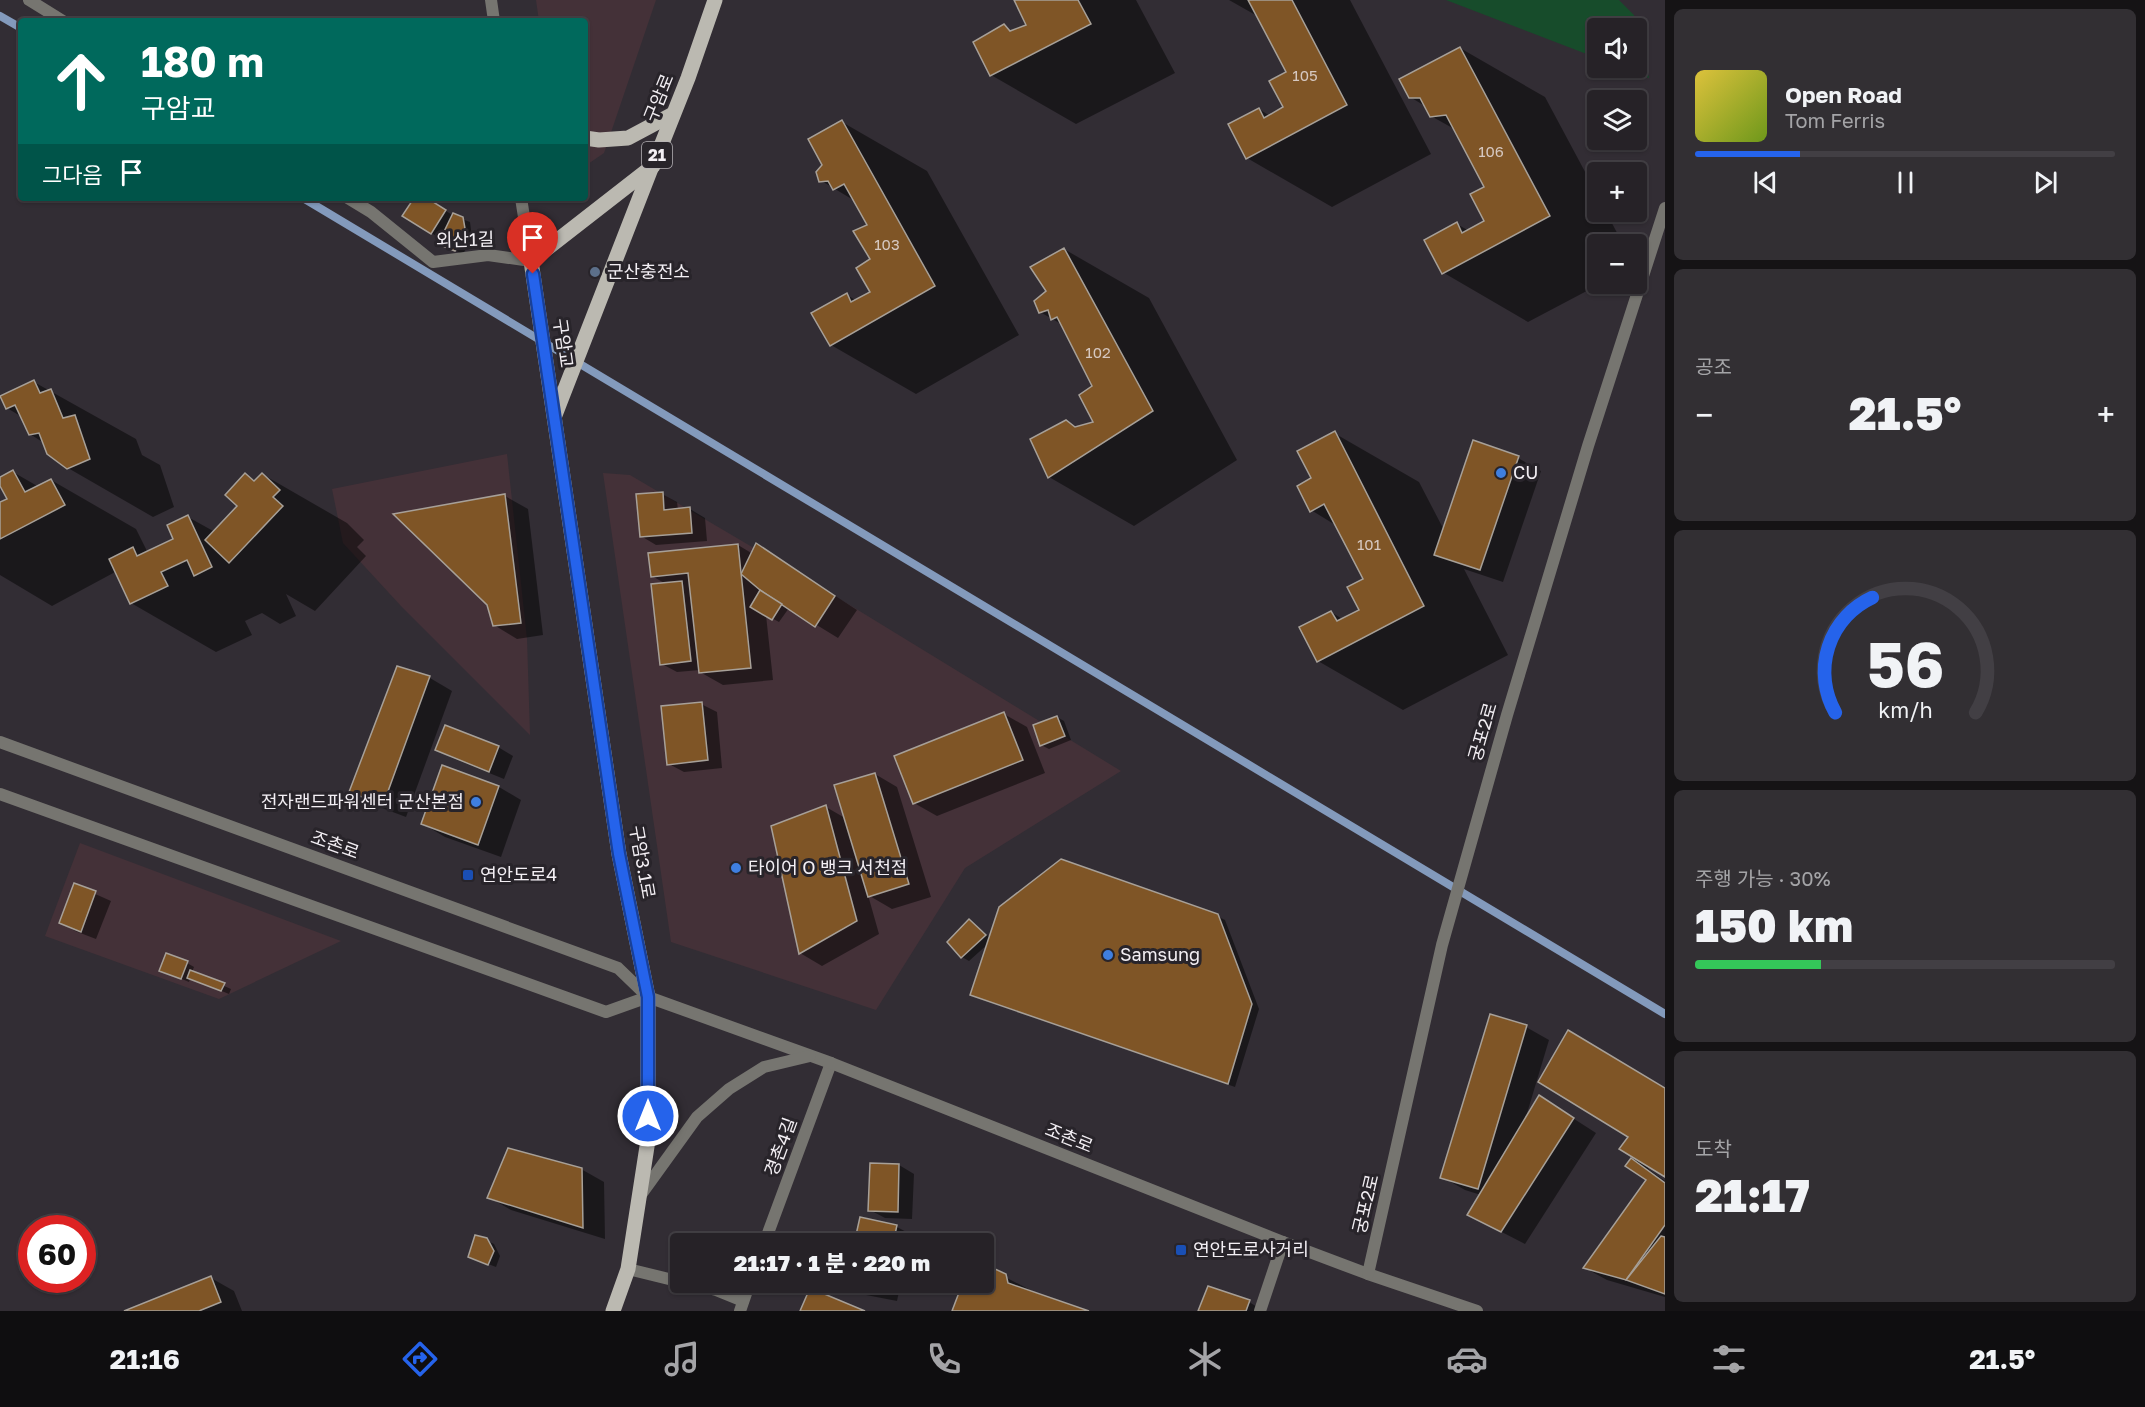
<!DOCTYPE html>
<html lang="ko">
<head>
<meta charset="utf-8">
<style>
  :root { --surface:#262227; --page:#322f33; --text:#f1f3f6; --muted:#a4a4a7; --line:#423f44; --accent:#2563eb }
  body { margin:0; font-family:"Golos Text","Noto Sans KR",sans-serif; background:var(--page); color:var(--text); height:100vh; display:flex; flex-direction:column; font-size:22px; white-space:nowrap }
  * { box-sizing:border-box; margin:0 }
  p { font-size:20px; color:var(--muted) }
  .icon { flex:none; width:33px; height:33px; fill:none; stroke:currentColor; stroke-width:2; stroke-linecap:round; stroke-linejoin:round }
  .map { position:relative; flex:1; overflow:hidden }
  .panel { display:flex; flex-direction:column; gap:9px; padding:9px; background:#151315; width:480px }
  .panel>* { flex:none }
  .hud { position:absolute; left:18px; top:18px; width:570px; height:183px; border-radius:6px; box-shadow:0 2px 4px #0004,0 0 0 2px var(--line); background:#00695c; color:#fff; overflow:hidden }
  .tools { position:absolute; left:1587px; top:18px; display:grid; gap:12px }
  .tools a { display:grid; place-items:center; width:60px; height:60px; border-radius:6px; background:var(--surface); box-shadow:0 2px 4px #0004,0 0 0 2px var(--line); font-size:30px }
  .speed { position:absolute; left:18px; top:1215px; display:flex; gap:12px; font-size:30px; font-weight:700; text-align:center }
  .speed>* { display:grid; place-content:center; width:78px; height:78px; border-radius:50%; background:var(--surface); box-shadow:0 2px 4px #0004,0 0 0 2px var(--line); line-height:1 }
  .speed .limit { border:9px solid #d22; background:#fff; color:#111 }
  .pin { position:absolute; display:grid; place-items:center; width:51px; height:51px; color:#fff; margin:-62px -26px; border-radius:50% 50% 50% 0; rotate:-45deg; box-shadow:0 0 6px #0007 }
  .pin .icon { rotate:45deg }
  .me { position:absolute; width:66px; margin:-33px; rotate:0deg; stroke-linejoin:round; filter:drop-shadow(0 0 4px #0008) }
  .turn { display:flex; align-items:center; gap:21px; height:126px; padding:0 24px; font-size:27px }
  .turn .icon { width:78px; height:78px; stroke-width:2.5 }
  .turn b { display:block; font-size:42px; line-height:51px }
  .then { display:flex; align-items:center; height:57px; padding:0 24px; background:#0003; gap:12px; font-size:22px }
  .big { font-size:45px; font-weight:800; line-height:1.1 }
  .panel .card { flex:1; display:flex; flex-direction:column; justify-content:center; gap:9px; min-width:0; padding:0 21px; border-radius:9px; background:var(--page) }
  .panel .dial { align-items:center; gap:0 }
  .dial svg { height:156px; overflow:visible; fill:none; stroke:var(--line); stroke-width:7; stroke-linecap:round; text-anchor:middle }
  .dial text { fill:var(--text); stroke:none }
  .song { display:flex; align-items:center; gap:18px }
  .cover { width:72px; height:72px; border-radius:9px; background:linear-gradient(135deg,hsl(50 70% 55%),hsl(80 70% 35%)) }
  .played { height:6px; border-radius:3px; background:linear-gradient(90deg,var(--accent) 25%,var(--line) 25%) }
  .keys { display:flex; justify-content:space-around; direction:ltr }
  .heat { display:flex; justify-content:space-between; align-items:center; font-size:33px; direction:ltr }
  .charge { height:9px; border-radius:4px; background:linear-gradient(90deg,#34c759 30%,var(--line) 0) }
  .trip { position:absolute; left:670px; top:1233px; width:324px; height:60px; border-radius:6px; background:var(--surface); box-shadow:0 2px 4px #0004,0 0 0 2px var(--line); font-weight:800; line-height:60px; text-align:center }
  .menu { display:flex; height:96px; justify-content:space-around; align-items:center; background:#0f0e10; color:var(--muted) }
  .menu .icon { width:42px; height:42px }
  .menu .on { color:var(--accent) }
  .menu b { font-size:27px; color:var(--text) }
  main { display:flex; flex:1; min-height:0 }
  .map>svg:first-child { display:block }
  .commercial { fill:#443138 }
  .green { fill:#174c2b }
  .shadow { fill:#0007 }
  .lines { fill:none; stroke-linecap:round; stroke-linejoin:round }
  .stream { stroke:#839abc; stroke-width:8 }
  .building { fill:#7f5526; stroke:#a7a098; stroke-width:1.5 }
  .minor { stroke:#767570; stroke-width:12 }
  .tertiary { stroke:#767570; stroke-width:12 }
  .primary { stroke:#bbb9b1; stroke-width:15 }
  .route-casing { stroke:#184099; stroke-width:15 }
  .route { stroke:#2563eb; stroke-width:10 }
  .service-dot { fill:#5c6f8a; stroke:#28242a; stroke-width:2 }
  .shop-dot { fill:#3f7fe0; stroke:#28242a; stroke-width:2 }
  .transit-dot { fill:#1a4fb4; stroke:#28242a; stroke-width:2 }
  .labels { text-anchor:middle; stroke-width:6; stroke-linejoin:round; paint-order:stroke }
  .number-label { font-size:15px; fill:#d6c8c0 }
  .shield { fill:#28242a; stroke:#b6b2b7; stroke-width:1.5 }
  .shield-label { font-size:16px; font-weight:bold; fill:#f3eff4 }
  .street-label { font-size:18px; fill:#f3eff4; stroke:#28242a }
  .poi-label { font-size:18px; fill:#f3eff4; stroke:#28242a; text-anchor:start }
</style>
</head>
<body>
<main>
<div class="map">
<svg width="1665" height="1311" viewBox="0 0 1665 1311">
  <rect width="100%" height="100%" fill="#322d34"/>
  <g class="commercial">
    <polygon points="536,0 656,0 604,153 585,166 585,21 539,21"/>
    <polygon points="507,454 527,639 530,735 401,606 343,543 332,489"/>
    <polygon points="603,473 630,475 835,596 1121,771 965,868 876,1010 671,942"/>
    <polygon points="80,843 341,941 219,999 45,936"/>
  </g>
  <polygon class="green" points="1446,0 1619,0 1634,15 1649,78 1622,68 1636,68 1636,28 1598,28 1597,58"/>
  <g class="shadow">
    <polygon points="1015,0 1136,0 1175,73 1076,124 991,75 975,42 1004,26 1013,32 1028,26"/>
    <polygon points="1229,0 1350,0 1431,154 1332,207 1247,158 1259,109 1270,116 1286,108 1288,73 1259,17"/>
    <polygon points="1460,48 1545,97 1598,196 1598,212 1606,212 1623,244 1598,244 1598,284 1600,284 1528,322 1444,273 1457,224 1469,231 1486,222 1486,187 1456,130 1431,116 1425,106 1410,97"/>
    <polygon points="842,122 927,171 1019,335 916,394 831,345 847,295 857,301 872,293 872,259 869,225 855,201 820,180 824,165"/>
    <polygon points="416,198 425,198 454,216 470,222 472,238 463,254 447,247 442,239 431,233"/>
    <polygon points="1064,249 1149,298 1237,460 1134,526 1049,477 1077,428 1095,423 1093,387 1063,325 1040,312"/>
    <polygon points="34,382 136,439 142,455 160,465 174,507 153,517 68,468 44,443 30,434 22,417 7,408"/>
    <polygon points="1334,433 1419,482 1444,530 1518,458 1541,471 1503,582 1464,569 1508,655 1403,710 1318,661 1331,612 1344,620 1361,610 1365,580 1337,526 1311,510 1313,479"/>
    <polygon points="13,472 39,487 51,480 136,529 148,553 175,540 188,517 215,532 239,506 246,475 256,481 262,474 347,523 364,540 357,547 366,556 315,611 286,594 296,616 280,624 262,613 245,621 252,635 216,652 131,603 117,571 52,606 0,575 0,504 9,499 0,479"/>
    <polygon points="662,494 677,502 678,510 690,509 705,518 707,541 656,545 641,536"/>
    <polygon points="505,496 528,509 543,635 517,639 494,625"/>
    <polygon points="738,545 753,554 757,545 857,610 838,638 789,608 779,622 766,615 773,680 723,685 700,672 700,670 677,672 662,664 666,584 652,576"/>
    <polygon points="398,668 430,678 452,691 406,817 374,805 351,791"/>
    <polygon points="701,704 717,712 722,768 684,772 669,764"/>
    <polygon points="1004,714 1027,727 1045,773 937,816 914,803"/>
    <polygon points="1057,717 1064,721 1071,740 1049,749 1041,745"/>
    <polygon points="498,747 513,756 504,779 452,758 437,750"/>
    <polygon points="875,774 897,787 931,897 892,909 868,895 879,934 822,966 800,953 826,807 845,818"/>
    <polygon points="499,787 521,800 501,857 445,837 423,824"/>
    <polygon points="75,885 111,901 96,939 75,931 61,923"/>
    <polygon points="1217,916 1225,920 1259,1009 1235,1087 979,998 972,994 989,943 969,961 962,957 949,943 970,921 991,938"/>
    <polygon points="187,963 194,967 192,972 231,989 229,994 190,978 189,982 161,970"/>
    <polygon points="1526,1027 1549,1040 1525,1120 1540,1097 1596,1133 1525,1244 1492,1227 1481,1195 1465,1190 1442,1177"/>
    <polygon points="1665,1089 1665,1176 1649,1167 1648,1169 1665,1181 1665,1297 1607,1280 1585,1268 1648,1180 1627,1165 1633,1158 1621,1149"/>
    <polygon points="899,1165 914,1174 912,1219 885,1218 870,1210"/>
    <polygon points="581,1169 604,1182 605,1239 511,1210 489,1197"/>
    <polygon points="897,1227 912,1235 910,1244 856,1244"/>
    <polygon points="486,1240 494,1244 500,1256 496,1267 470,1257"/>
    <polygon points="984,1266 1036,1293 1084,1311 954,1311 984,1282"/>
    <polygon points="211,1278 234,1291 242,1311 128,1311"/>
    <polygon points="847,1282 901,1282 897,1301 861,1294 846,1285"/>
    <polygon points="1249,1302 1264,1311 1199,1311"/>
  </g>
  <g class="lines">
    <g class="stream">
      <polyline points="0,16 21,28"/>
      <polyline points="303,198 1665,1014"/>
    </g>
  </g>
  <g class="building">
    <polygon points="1014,0 1078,0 1091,24 990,76 973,42 1004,24 1010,31 1026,25"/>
    <polygon points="1248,0 1292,0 1347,105 1246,159 1228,124 1259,108 1264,118 1283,107 1269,81 1286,72"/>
    <polygon points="1460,47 1550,216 1442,274 1424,240 1457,222 1462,233 1484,221 1470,194 1484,187 1446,115 1430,117 1420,98 1409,98 1399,79"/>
    <polygon points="842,120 935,286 830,346 811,313 847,293 851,302 870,292 856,268 870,259 853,231 867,225 844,184 833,190 828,181 819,182 816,172 822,165 808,139"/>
    <polygon points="414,198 427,198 446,210 431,234 402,216"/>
    <polygon points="453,213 463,217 466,234 455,251 438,244"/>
    <polygon points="1064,248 1153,411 1048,478 1030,439 1066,420 1075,427 1093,422 1079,395 1092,386 1057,317 1051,320 1048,310 1039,313 1034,301 1046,291 1030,267"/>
    <polygon points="34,380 40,393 51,389 63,418 75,415 90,459 67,469 47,454 39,433 29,435 15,405 6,409 0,396"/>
    <polygon points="1335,431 1424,606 1317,662 1299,627 1331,611 1337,621 1359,610 1347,587 1363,579 1324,504 1310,512 1297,486 1311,478 1297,451"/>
    <polygon points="1473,440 1519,456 1480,570 1434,555"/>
    <polygon points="13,470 25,492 51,479 65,505 0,539 0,502 7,499 0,486 0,477"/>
    <polygon points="245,473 254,481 262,473 280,490 273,497 283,506 229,563 205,540 237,506 225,495"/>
    <polygon points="663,492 664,510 690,507 692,533 640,537 636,494"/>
    <polygon points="505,494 521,623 493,626 487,605 393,514"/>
    <polygon points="188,515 212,567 194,576 187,560 161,572 168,586 130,604 109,559 133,547 137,556 173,539 167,525"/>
    <polygon points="756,543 835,596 815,627 760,590 741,574"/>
    <polygon points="738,544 751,668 699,673 688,573 651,577 648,553"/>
    <polygon points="682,581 691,661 660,665 651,584"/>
    <polygon points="760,590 782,604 772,620 750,607"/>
    <polygon points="397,666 430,676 383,805 349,792"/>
    <polygon points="702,702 708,760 667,765 661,706"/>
    <polygon points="1004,712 1023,760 913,804 894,756"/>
    <polygon points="1057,716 1065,736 1040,746 1033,725"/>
    <polygon points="445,725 499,746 489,772 435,750"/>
    <polygon points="442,765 499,786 478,845 421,824"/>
    <polygon points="875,773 909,884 868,897 834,785"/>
    <polygon points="826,805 857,921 799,954 771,826"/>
    <polygon points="1061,859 1218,914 1252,1004 1228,1084 970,995 999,907"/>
    <polygon points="74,883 96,891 81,932 59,923"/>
    <polygon points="969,919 986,935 961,958 947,942"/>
    <polygon points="166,953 188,961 181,979 159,971"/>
    <polygon points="190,970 225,983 221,991 187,978"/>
    <polygon points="1490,1014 1527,1025 1478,1189 1440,1178"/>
    <polygon points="1568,1030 1665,1088 1665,1177 1619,1149 1628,1137 1538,1082"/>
    <polygon points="1539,1095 1574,1118 1501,1232 1467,1215"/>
    <polygon points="508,1148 582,1168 583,1228 487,1198"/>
    <polygon points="1631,1158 1665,1183 1665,1225 1626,1280 1583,1268 1646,1180 1625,1166"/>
    <polygon points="870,1163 899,1164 898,1212 868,1211"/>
    <polygon points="860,1217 897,1225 893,1244 854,1244"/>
    <polygon points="475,1235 487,1238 494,1251 488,1265 468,1257"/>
    <polygon points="1661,1236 1665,1237 1665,1294 1626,1280"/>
    <polygon points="984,1264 1006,1274 1008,1283 1089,1311 952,1311 963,1282 984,1282"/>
    <polygon points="211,1276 221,1302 199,1311 124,1311"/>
    <polygon points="845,1282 884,1282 882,1294 845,1286"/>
    <polygon points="1208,1286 1250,1300 1246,1311 1198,1311"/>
    <polygon points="810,1288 865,1311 800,1311"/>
  </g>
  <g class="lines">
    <g class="minor">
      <polyline points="29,0 63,21"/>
      <polyline points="348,198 371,212 433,262 488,255 531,261"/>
      <polyline points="764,1244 831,1063"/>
      <polyline points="628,1269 681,1282"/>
      <polyline points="684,1282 716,1290 743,1301"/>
      <polyline points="740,1311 750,1282"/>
      <polyline points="1260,1311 1283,1242"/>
    </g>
    <g class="tertiary">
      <polyline points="491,0 494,21"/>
      <polyline points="521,198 531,261"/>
      <polyline points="0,742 618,968 648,997 831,1063 1283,1242 1368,1274 1477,1311"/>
      <polyline points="0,794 606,1012 648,997"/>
      <polyline points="640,1196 697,1117 729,1089 764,1067 810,1056"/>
      <polyline points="1368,1274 1442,945 1507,715 1588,446 1665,208"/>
    </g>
    <g class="primary">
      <polyline points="585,138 599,140 628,138 673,114"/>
      <polyline points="555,415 652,166"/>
      <polyline points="613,1311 628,1269 648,1140 648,997 619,854 531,261 653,166 688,78 715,0"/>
    </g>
  </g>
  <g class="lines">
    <g class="route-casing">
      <polyline id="route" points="533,274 619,854 648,997 648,1116"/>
    </g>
    <use href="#route" class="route"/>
  </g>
  <circle class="service-dot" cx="595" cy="272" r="6"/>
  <g class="shop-dot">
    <circle cx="1501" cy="473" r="6"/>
    <circle cx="476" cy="802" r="6"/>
    <circle cx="736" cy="868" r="6"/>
    <circle cx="1108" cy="955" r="6"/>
  </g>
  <g class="transit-dot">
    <rect x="462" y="869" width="12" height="12" rx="3"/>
    <rect x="1175" y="1244" width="12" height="12" rx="3"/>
  </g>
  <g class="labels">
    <g class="number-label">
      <text x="1305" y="81">105</text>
      <text x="1491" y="157">106</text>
      <text x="887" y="250">103</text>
      <text x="1098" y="358">102</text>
      <text x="1369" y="550">101</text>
    </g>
    <rect class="shield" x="642" y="142" width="30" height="26" rx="4.5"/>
    <g class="shield-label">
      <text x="657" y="161">21</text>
    </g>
    <g class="street-label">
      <text transform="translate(659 98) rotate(-68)" y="6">구암로</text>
      <text transform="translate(465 240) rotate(-1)" y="6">외산1길</text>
      <text transform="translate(563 343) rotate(82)" y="6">구암교</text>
      <text transform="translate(1483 732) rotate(-74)" y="6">궁포2로</text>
      <text transform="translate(335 845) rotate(20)" y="6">조촌로</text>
      <text transform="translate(642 862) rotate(80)" y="6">구암3.1로</text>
      <text transform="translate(1069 1138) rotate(22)" y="6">조촌로</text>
      <text transform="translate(781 1147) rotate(-70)" y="6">경촌4길</text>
      <text transform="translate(1366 1204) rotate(-77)" y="6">궁포2로</text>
    </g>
    <g class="poi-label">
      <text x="607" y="278">군산충전소</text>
      <text x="1513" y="479">CU</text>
      <text x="464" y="808" text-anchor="end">전자랜드파워센터 군산본점</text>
      <text x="748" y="874">타이어 O 뱅크 서천점</text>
      <text x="480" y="881">연안도로4</text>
      <text x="1120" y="961">Samsung</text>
      <text x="1193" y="1256">연안도로사거리</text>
    </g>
  </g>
</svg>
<div class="tools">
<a><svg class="icon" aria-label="sound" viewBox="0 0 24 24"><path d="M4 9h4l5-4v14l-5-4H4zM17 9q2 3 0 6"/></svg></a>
<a><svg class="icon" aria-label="layers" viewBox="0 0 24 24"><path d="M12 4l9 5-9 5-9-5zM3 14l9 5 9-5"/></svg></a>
<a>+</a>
<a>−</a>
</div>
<div class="speed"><div class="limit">60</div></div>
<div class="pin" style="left:533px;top:274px;background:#d93025"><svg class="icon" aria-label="arrive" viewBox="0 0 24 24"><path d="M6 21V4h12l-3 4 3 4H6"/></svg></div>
<svg class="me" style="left:648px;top:1116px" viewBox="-20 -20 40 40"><circle r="17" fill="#2563eb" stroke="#fff" stroke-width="3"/><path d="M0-11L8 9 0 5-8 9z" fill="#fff"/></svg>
<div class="trip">21:17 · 1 분 · 220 m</div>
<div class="hud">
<div class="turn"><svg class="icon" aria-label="ahead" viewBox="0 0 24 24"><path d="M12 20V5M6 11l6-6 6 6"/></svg><div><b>180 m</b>구암교</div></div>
<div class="then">그다음<svg class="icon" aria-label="arrive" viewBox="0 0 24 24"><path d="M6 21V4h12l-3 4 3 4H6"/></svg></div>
</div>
</div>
<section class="panel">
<div class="card">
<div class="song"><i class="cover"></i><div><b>Open Road</b><p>Tom Ferris</p></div></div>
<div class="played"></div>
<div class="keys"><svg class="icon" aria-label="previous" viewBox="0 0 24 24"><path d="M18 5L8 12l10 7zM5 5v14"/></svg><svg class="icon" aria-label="pause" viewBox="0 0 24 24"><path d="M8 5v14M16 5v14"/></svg><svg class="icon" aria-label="next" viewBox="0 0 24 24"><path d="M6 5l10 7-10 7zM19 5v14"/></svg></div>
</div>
<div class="card"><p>공조</p>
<div class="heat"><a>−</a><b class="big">21.5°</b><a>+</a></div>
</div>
<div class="card dial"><svg viewBox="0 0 100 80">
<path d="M14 69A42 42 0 1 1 86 69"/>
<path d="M14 69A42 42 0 0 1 33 10" stroke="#2563eb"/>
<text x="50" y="56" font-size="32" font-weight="700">56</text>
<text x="50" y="72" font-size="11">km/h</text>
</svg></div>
<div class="card"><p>주행 가능 · 30%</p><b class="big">150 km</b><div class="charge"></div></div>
<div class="card"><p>도착</p><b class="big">21:17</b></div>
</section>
</main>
<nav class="menu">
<b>21:16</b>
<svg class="icon on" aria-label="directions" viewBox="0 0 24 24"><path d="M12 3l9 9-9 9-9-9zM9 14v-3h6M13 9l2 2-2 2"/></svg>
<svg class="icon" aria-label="music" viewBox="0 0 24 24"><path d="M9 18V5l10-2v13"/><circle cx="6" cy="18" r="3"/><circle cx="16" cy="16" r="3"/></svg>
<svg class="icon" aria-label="phone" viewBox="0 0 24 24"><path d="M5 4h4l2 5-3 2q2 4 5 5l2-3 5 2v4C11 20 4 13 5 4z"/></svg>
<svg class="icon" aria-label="climate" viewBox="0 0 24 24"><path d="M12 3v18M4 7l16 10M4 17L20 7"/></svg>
<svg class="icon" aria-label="car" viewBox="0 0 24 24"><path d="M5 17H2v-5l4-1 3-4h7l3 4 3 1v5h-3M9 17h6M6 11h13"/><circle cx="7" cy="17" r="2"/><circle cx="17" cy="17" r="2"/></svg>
<svg class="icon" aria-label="filters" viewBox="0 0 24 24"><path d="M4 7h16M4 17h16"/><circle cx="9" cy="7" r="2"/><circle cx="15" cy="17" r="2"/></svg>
<b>21.5°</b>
</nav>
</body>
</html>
